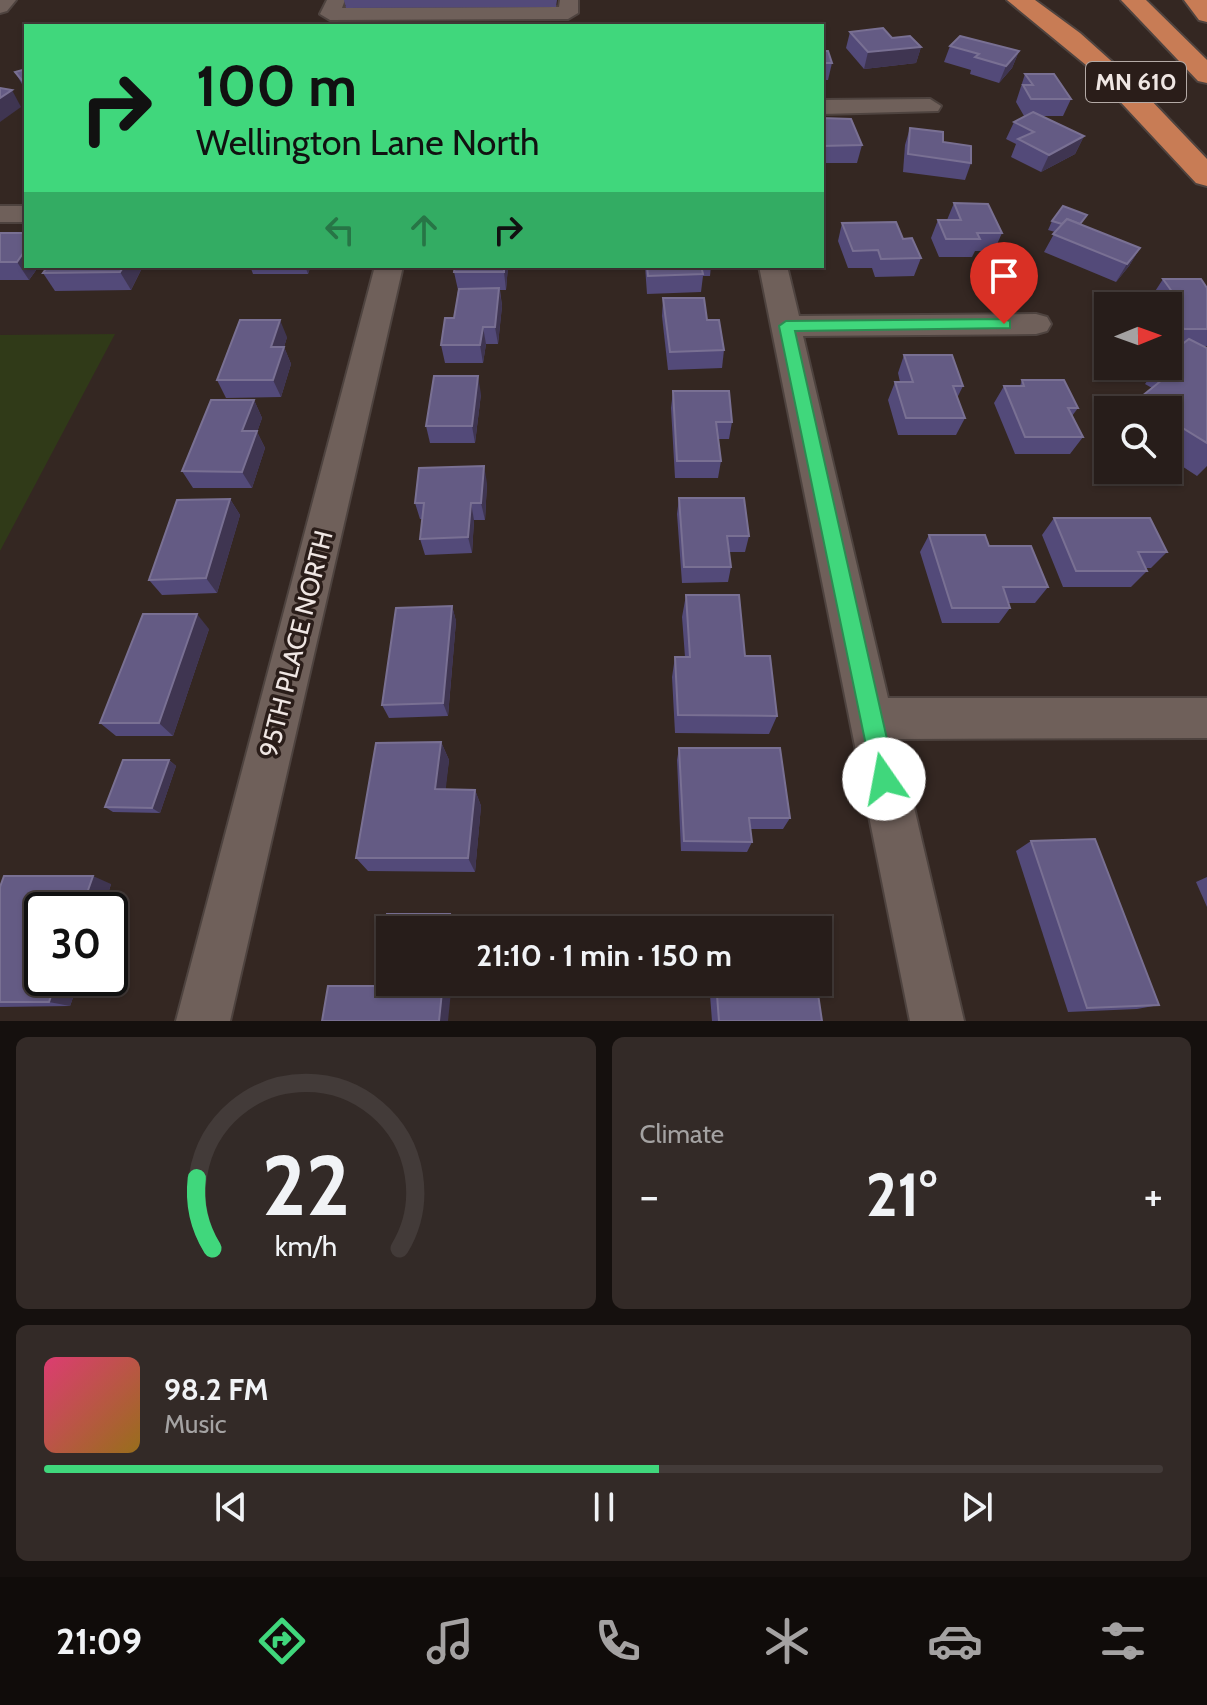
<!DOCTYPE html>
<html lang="en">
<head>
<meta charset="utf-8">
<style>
  :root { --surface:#271d1a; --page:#332a27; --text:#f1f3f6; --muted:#a4a2a2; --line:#433b39; --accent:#40d77c }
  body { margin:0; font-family:Cabin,sans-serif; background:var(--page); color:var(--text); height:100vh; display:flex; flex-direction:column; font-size:30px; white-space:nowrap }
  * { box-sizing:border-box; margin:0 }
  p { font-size:26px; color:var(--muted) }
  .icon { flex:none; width:44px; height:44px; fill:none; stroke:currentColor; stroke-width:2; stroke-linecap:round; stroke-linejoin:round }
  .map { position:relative; height:1021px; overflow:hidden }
  .panel { display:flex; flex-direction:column; gap:16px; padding:16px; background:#15100e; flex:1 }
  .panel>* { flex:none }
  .guide { position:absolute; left:24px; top:24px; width:800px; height:244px; border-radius:0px; box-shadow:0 2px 6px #0004,0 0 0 2px var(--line); background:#40d77c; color:#111; overflow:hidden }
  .needle { width:52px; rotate:89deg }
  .tools { position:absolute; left:1094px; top:292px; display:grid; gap:16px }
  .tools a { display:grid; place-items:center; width:88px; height:88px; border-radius:0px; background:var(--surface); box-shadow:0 2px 6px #0004,0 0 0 2px var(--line); font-size:40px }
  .speed { position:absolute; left:24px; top:892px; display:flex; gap:16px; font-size:40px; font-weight:700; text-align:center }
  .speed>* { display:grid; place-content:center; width:104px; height:104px; border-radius:50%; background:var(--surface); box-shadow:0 2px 6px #0004,0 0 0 2px var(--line); line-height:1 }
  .speed .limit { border:4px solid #111; border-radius:12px; background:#fff; color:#111 }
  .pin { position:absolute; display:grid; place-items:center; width:68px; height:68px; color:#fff; margin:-82px -34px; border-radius:50% 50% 50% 0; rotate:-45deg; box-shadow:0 0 8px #0007 }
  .pin .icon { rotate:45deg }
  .me { position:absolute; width:88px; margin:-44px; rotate:348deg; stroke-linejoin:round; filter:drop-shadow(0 0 6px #0008) }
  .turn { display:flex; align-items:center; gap:28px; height:168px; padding:0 40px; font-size:36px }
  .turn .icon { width:104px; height:104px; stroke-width:2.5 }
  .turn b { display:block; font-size:56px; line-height:68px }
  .lanes { display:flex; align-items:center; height:76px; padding:0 40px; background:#0003; justify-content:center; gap:40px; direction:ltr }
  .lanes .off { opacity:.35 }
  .big { font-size:60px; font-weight:700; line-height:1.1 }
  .panel .widget { flex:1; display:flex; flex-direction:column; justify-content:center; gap:12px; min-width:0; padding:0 28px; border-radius:12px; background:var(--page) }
  .panel .dial { align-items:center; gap:0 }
  .dial svg { height:208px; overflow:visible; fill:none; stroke:var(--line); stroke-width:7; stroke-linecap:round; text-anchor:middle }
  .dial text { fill:var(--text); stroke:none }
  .song { display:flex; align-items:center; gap:24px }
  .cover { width:96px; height:96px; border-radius:12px; background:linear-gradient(135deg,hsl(340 70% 55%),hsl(40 70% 35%)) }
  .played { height:8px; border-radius:4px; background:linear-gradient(90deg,var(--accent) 55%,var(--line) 55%) }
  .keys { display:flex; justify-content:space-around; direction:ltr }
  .heat { display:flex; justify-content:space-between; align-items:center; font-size:44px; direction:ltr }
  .panel .tiles { flex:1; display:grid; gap:16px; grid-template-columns:1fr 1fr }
  .widget:last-child { grid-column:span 2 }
  .trip { position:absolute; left:376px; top:916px; width:456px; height:80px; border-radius:0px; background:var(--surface); box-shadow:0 2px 6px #0004,0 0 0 2px var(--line); font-weight:700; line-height:80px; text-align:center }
  .dock { display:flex; height:128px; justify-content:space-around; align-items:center; background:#100c0a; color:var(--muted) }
  .dock .icon { width:56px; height:56px }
  .dock .selected { color:var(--accent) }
  .dock b { font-size:36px; color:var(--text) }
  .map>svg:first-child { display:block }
  .green { fill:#303a18 }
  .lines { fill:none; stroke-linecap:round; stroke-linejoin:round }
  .minor-casing { stroke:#4e433f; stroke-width:4 }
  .highway-casing { stroke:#4e433f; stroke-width:4 }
  .minor { fill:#6f605a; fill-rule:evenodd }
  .highway { fill:#c87c55; fill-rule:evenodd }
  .wall { fill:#534a79 }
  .shaded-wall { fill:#3f3551 }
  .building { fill:#645b84; stroke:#797093; stroke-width:2 }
  .route { fill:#40d77c; stroke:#2a8c51; stroke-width:2 }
  .labels { text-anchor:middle; stroke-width:7; stroke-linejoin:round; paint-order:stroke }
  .shield { fill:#2a1d19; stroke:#b4aaa6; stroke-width:2 }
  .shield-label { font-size:24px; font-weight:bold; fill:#efe6e3 }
  .street-label { font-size:26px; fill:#efe6e3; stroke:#2a1d19 }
</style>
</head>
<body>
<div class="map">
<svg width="1207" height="1021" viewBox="0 0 1207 1021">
  <rect width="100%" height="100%" fill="#342722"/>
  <polygon class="green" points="115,334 0,551 0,552 0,335"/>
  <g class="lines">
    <g class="minor-casing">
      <g id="minor">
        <polygon points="0,0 16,0 7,11 0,13"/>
        <polygon points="327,0 345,0 342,8 559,7 560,0 578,0 578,13 568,19 330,20 320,14"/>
        <polygon points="930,99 941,106 938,111 822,114 822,100"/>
        <rect x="0" y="206" width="26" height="16"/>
        <polygon points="375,266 403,266 230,1021 176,1021"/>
        <polygon points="759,266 787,266 799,316 1036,314 1047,317 1051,324 1047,331 1036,334 803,336 888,698 1207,698 1207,738 898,739 964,1021 910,1021"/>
      </g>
    </g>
    <g class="highway-casing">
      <g id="highway">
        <polygon points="1007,0 1035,0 1080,33 1128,76 1207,159 1207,186 1196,183 1086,65"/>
        <polygon points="1121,0 1146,0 1207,60 1207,83 1198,81"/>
        <polygon points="1184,0 1207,0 1207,22 1199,20"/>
      </g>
    </g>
    <use href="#minor" class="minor"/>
    <use href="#highway" class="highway"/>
  </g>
  <g class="wall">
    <polygon points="344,0 557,0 556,7 346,8"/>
    <polygon points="850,32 892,38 921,47 916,63 864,69 846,48"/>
    <polygon points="950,46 1019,51 1012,68 999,83 970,74 971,70 944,62"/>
    <polygon points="822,51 832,63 828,80 822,80"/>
    <polygon points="26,69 26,91 15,72"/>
    <polygon points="1025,74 1071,99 1063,116 1040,116 1084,136 1075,154 1041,172 1011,157 1016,144 1006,139 1014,122 1024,116 1016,102"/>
    <polygon points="822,118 862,145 857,163 822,163"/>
    <polygon points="910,128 943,142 971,163 965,180 903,172 905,145"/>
    <polygon points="954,203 1002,233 994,251 975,251 972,257 939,257 931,238 938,220 947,220"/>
    <polygon points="1052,221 1081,225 1140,248 1129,266 1116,282 1044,252 1055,232 1048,230"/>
    <polygon points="842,223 903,239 921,258 914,276 875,277 872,268 848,268 838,241"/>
    <polygon points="0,233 26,266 39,266 29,280 0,280"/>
    <polygon points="48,266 143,266 131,290 55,291 43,273"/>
    <polygon points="161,266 238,266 237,269 162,269"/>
    <polygon points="250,266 335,266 335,268 310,268 308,274 253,274"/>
    <polygon points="455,266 508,266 506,290 500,290 502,306 498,344 486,344 483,363 445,363 441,345 454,318 458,290 454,272"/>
    <polygon points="645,266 711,266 710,276 703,276 701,292 647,294"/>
    <polygon points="1163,279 1207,288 1207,346 1203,346 1207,348 1207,466 1197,476 1168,457 1168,410 1131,410 1142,396 1152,388 1145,384 1158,366 1168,366 1168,355 1179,346 1171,346 1168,342 1168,306 1158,306 1152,296"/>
    <polygon points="663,298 707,320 724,350 722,368 668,370 662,316"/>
    <polygon points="287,337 284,347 291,364 281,397 226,398 217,380"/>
    <polygon points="904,355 963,386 957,398 965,418 956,435 898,435 888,400 895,382 900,382 898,373"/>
    <polygon points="1022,380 1078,408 1072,416 1083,437 1070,454 1015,454 994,403 1004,386 1020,386"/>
    <polygon points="673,391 732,422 729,439 718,439 721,461 718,478 675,478 671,408"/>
    <polygon points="481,394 475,443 430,443 426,426"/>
    <polygon points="254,400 262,418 257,432 265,448 252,488 193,488 182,471"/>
    <polygon points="487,483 485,520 474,520 472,553 425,555 420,539 423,519 420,519 415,503"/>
    <polygon points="679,498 749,536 745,552 729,552 731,567 728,582 682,583 677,514"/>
    <polygon points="230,499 240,515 217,593 162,595 149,580"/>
    <polygon points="1054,518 1167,552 1151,568 1145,568 1147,571 1131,587 1063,587 1042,535"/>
    <polygon points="929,535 989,546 1048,587 1035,603 1009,603 1010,608 999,623 942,623 920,552"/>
    <polygon points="686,595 745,656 777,716 769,734 675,733 672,677 675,657 685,657 682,617"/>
    <polygon points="452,606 456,621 448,716 389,718 382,705"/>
    <polygon points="209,629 173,736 116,736 100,723"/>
    <polygon points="441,742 449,760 445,790 475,790 481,806 475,872 368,871 356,858"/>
    <polygon points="679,748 790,818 783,829 750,829 752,842 747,852 681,851 677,760"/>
    <polygon points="169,760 176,766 160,813 113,812 105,807"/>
    <polygon points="1031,841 1159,1005 1137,1009 1068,1012 1016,851"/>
    <polygon points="1207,877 1207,907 1196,882"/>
    <polygon points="111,884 103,910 42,910 42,978 80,978 70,1006 0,1007 0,887"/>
    <polygon points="709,982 788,982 789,994 822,1021 712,1021"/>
  </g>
  <g class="shaded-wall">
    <polygon points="921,47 916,63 864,69 868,52"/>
    <polygon points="1019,51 1012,68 999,83 1006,66"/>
    <polygon points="12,90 21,107 0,122 0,98"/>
    <polygon points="1084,136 1075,154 1041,172 1049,155"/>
    <polygon points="1140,248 1129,266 1116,282 1127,264"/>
    <polygon points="26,249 26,266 39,266 29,280 17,262"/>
    <polygon points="124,266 143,266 131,290 120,272"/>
    <polygon points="305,266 310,266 310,268 308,274"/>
    <polygon points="504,266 508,266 506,290 504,272"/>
    <polygon points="499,288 502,306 498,344 495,327"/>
    <polygon points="280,320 287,337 284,347 291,364 281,397 273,380 271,347"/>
    <polygon points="483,327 486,344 483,363 480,345"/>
    <polygon points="478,376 481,394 475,443 472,426"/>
    <polygon points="254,400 262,418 257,432 265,448 252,488 242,472 242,431"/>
    <polygon points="484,466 487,483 485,520 481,503"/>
    <polygon points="230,499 240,515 217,593 206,578"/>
    <polygon points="471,503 474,520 472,553 468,537"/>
    <polygon points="452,606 456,621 448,716 443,703"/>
    <polygon points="197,614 209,629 173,736 159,723"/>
    <polygon points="441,742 449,760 444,805 435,789"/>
    <polygon points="169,760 176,766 160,813 152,808"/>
    <polygon points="475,790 481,806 475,872 468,858"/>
    <polygon points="93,876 111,884 103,910 81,910"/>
    <polygon points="450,914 458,925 458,930 448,930"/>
    <polygon points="57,978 80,978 70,1006 49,1002"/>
    <polygon points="443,982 452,982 448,1021 439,1021"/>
  </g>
  <g class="building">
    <polygon points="883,28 892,38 910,36 921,47 868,52 850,32"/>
    <polygon points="960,36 1019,51 1006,66 975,57 979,54 950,46"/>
    <polygon points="822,51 828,51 832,63 822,63"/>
    <polygon points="26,69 26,84 25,84 15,72"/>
    <polygon points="1025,74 1054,74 1071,99 1031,99 1023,85 1033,85"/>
    <polygon points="0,88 12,90 0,98"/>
    <polygon points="1033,112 1084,136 1049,155 1018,139 1034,132 1014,122"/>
    <polygon points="822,118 851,119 862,145 822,146"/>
    <polygon points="910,128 943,132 943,142 971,146 971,163 908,154"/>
    <polygon points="954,203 988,204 1002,233 977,233 980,239 946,239 938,220 961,220"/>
    <polygon points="1063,206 1087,215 1080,224 1067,219 1062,224 1052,221"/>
    <polygon points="1067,219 1140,248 1127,264 1053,234"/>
    <polygon points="896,222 903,239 912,238 921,258 881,259 878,250 853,251 842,223"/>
    <polygon points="0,233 26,233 26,249 17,262 0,262"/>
    <polygon points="48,266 124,266 120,272 43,273"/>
    <polygon points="455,266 504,266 504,272 454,272"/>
    <polygon points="647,266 701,266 703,274 648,276"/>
    <polygon points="1163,279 1201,279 1207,288 1207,329 1184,329 1165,300 1178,300"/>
    <polygon points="499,288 495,327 483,327 480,345 441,345 445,318 454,318 459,289"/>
    <polygon points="663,298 704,298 707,320 719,320 724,350 670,352"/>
    <polygon points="240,320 280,320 271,347 284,347 273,380 217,380"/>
    <polygon points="1189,339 1207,348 1207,443 1168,419 1168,410 1166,410 1142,396 1178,367 1168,361 1168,355"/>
    <polygon points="904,355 952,355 963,386 953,386 965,418 906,418 895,382 913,382"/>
    <polygon points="434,376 478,376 472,426 426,426"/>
    <polygon points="1022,380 1064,380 1078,408 1068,408 1083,437 1025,437 1004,386 1024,386"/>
    <polygon points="673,391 729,391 732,422 716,422 721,461 677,461"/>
    <polygon points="211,400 254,400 242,431 257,431 242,472 182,471"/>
    <polygon points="484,466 481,503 471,503 468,537 420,539 424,503 415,503 419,468"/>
    <polygon points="679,498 744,498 749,536 727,536 731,567 684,567"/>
    <polygon points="230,499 206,578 149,580 177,500"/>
    <polygon points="1054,518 1150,518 1167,552 1138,552 1147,571 1076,571"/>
    <polygon points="929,535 985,535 989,546 1031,546 1048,587 1003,587 1010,608 952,608"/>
    <polygon points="686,595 739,595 745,656 770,656 777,716 678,715 675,657 690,657"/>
    <polygon points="452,606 443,703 382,705 396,608"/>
    <polygon points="143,614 197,614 159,723 100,723"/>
    <polygon points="441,742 435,789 475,790 468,858 356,858 376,743"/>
    <polygon points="679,748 780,748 790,818 749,818 752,842 684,841"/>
    <polygon points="123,760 169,760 152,808 105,807"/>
    <polygon points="1095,839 1159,1005 1087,1008 1031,841"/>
    <polygon points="4,876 93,876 81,910 42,910 42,978 57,978 49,1002 0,1002 0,887"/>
    <polygon points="387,914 450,914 448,930 390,930 390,982 443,982 439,1021 322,1021 328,986 376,986"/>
    <rect x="712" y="925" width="69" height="5"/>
    <polygon points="716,982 788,982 789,994 818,994 822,1021 719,1021"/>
  </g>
  <polygon class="route" points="1004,319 1010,321 1010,328 795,331 896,779 892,787 884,791 876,787 873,779 779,326 786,321"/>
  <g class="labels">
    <rect class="shield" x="1086" y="62" width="100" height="40" rx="6"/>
    <g class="shield-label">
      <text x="1136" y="90">MN 610</text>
    </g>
    <g class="street-label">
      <text transform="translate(296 644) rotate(-76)" y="9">95TH PLACE NORTH</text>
    </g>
  </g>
</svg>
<div class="tools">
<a><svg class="needle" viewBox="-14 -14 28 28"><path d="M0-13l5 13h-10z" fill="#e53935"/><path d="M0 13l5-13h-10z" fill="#a4a2a2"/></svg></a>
<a><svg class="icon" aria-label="search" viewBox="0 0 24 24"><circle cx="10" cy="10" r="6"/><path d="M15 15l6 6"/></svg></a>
</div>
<div class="speed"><div class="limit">30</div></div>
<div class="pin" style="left:1004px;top:324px;background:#d93025"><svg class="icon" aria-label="arrive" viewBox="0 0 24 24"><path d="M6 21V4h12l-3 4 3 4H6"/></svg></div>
<svg class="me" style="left:884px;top:779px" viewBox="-20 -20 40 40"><circle r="19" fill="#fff"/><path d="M0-13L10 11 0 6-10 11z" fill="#40d77c"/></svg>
<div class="trip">21:10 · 1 min · 150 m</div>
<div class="guide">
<div class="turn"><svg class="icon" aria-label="right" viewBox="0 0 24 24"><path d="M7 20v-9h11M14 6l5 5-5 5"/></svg><div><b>100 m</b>Wellington Lane North</div></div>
<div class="lanes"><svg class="icon off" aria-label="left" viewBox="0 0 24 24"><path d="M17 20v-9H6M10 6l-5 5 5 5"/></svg><svg class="icon off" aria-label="ahead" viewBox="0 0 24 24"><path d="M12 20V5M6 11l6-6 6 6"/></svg><svg class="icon" aria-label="right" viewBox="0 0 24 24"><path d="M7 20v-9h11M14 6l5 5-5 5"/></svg></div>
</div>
</div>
<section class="panel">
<div class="tiles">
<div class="widget dial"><svg viewBox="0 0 100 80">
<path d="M14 69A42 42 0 1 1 86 69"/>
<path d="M14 69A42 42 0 0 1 8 42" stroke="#40d77c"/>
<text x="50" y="56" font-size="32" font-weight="700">22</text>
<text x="50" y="72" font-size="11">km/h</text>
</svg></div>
<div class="widget"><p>Climate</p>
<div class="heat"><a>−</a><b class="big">21°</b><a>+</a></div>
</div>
<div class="widget">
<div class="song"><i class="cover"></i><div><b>98.2 FM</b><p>Music</p></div></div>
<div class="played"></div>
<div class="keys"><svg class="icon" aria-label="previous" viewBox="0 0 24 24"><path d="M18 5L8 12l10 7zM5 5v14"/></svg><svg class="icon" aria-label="pause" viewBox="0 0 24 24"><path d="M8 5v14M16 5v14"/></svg><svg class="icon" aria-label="next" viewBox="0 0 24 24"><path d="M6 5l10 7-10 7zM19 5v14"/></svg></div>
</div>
</div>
</section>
<nav class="dock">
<b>21:09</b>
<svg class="icon selected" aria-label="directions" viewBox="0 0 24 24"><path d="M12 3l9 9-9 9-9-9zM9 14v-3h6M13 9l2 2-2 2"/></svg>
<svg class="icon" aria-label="music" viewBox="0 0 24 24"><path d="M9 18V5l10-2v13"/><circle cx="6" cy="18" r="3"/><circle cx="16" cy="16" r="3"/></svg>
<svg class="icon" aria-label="phone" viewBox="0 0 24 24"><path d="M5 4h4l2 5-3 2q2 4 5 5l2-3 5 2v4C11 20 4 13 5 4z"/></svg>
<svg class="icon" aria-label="climate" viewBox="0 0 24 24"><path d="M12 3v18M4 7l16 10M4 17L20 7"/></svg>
<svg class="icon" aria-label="car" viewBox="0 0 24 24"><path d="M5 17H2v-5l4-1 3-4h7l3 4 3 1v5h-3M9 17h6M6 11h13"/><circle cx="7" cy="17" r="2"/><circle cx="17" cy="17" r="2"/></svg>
<svg class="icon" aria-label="filters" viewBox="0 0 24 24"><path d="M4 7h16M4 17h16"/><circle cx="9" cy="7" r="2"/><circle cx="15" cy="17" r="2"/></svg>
</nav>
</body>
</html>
